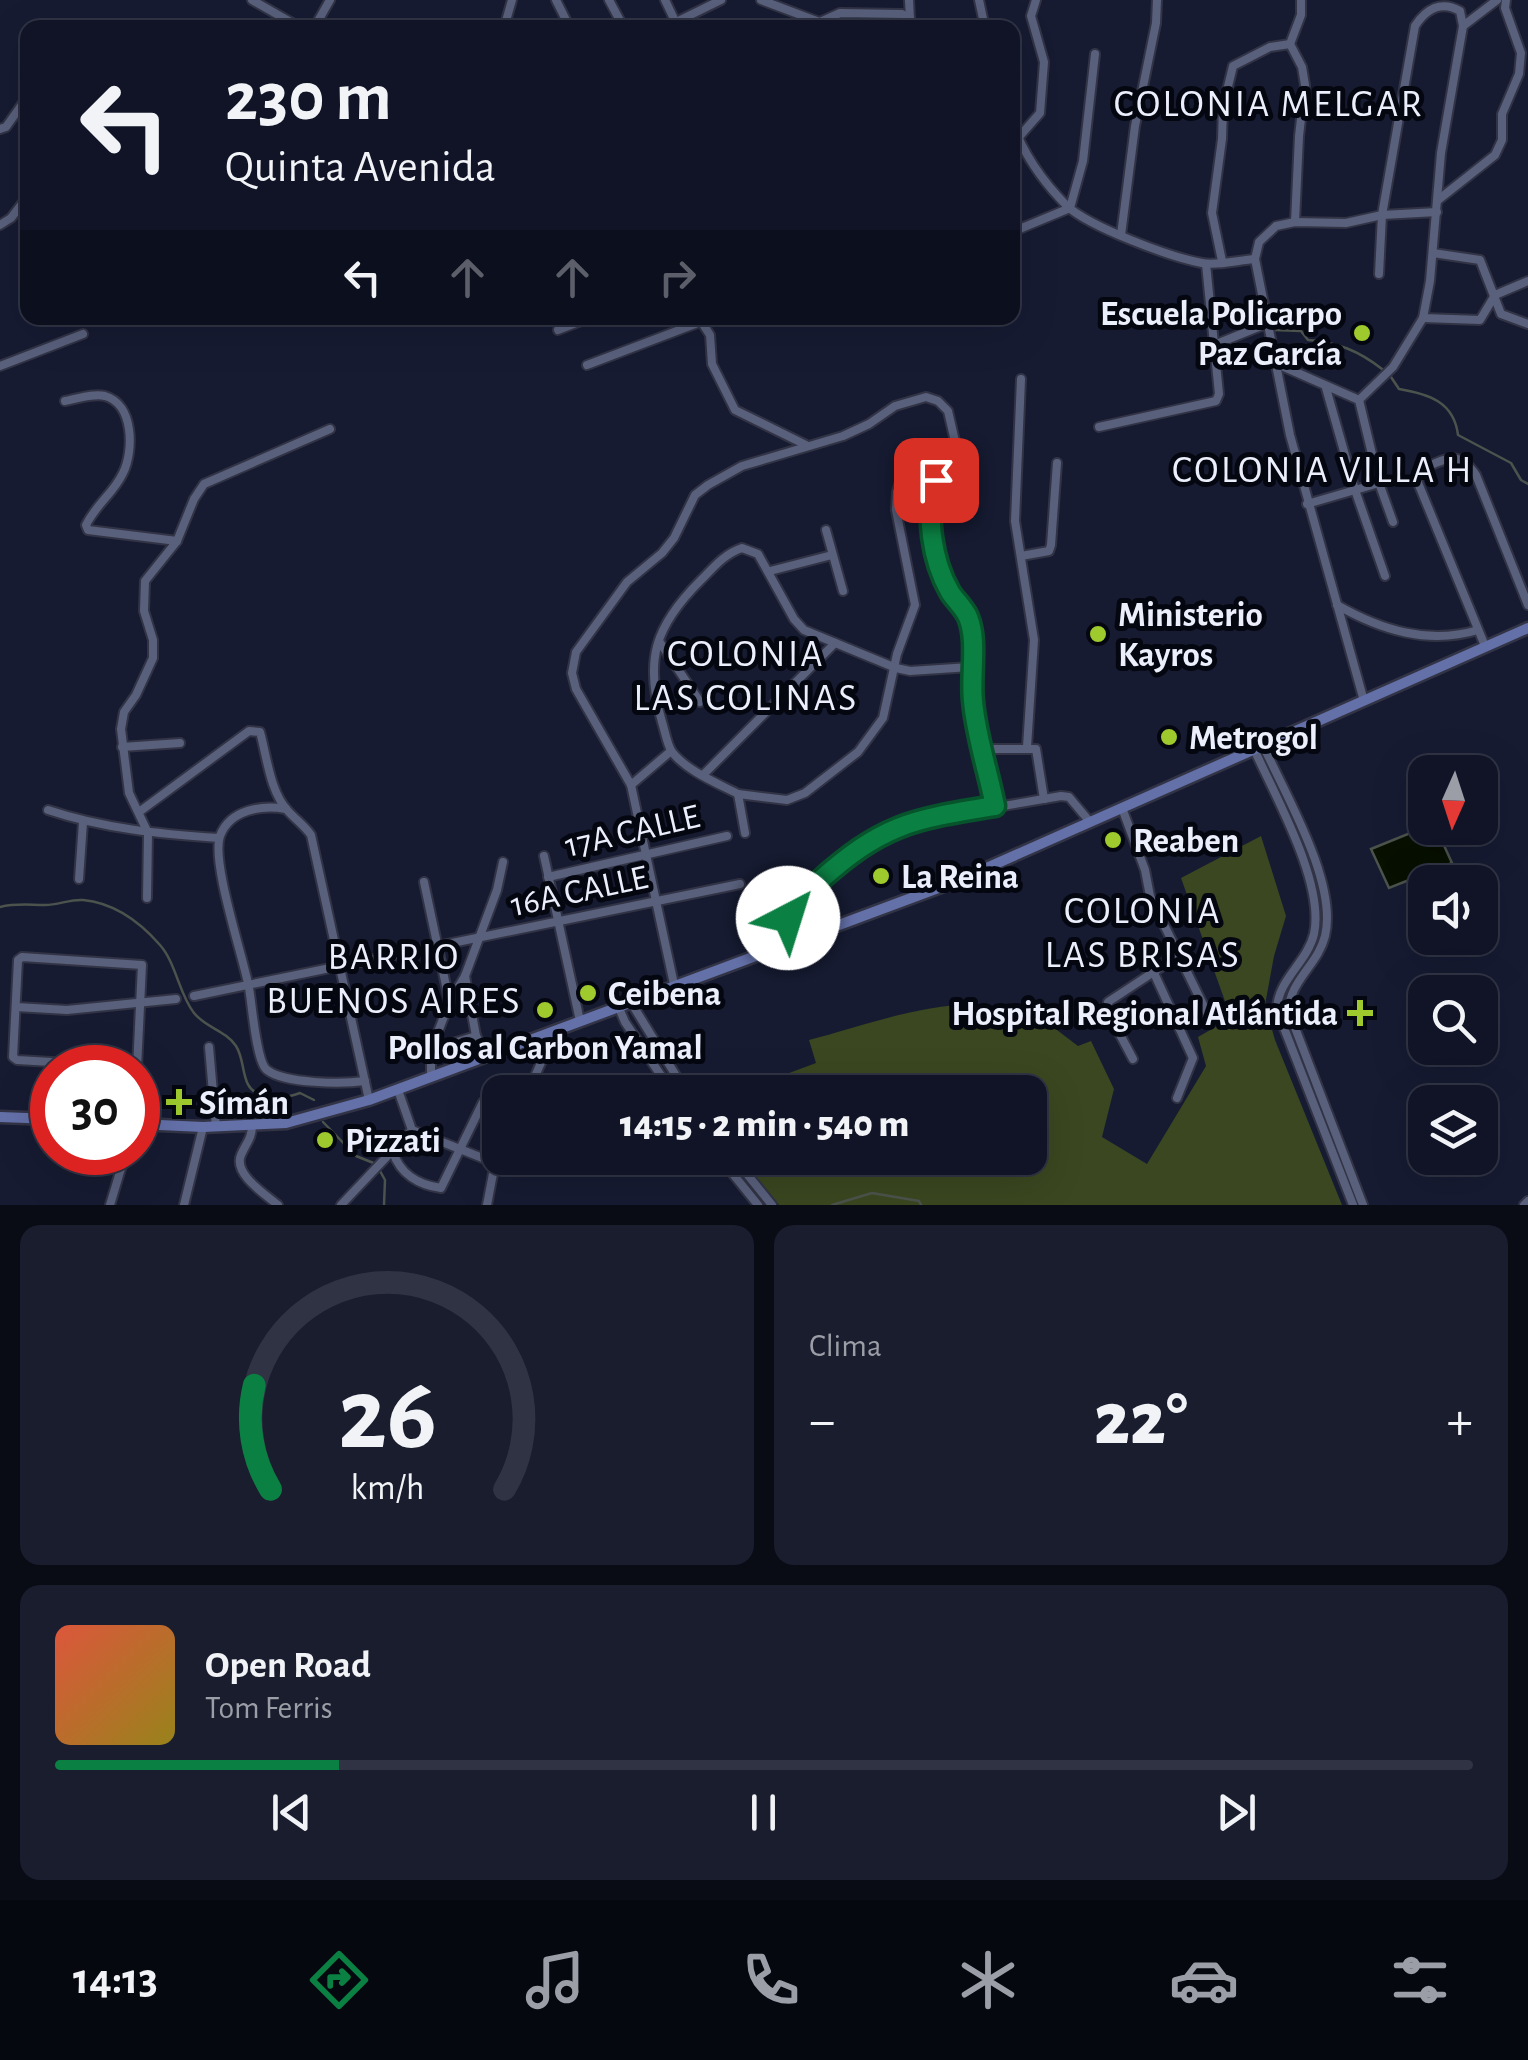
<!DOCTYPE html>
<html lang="es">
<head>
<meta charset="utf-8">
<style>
  :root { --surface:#101426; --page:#191d2e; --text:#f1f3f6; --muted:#9c9ea7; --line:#303343; --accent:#0b8043 }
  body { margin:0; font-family:"Alegreya Sans",sans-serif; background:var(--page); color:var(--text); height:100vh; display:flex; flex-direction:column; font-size:38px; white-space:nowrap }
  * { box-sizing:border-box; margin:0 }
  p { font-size:32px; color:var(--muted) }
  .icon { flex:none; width:55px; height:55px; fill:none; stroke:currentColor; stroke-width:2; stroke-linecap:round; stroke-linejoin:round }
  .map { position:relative; height:1205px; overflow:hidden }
  .sheet { display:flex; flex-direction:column; gap:20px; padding:20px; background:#090b15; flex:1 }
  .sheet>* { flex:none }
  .top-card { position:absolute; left:20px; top:20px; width:1000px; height:305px; border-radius:20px; box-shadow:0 10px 40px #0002,0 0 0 2px var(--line); background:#101426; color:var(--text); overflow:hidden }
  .needle { width:65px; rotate:183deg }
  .buttons { position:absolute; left:1408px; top:755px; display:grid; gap:20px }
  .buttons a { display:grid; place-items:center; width:90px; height:90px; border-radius:20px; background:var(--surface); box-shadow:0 10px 40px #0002,0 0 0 2px var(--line); font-size:50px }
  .speed { position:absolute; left:30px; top:1045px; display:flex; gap:20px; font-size:50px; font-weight:700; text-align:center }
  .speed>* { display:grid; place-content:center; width:130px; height:130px; border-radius:50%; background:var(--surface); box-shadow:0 10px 40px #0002,0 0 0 2px var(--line); line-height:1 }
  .speed .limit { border:15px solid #d22; background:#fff; color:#111 }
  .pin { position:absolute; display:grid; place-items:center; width:85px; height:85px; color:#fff; margin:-42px; border-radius:20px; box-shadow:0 5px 15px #0006 }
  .me { position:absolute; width:110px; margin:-55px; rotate:40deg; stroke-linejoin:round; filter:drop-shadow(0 0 8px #0008) }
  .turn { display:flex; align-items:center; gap:35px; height:210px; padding:0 40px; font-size:45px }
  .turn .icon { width:130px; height:130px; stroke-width:2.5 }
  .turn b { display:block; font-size:70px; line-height:85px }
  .lanes { display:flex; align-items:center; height:95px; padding:0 40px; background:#0003; justify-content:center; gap:50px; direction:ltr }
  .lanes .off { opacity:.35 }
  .big { font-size:75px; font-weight:800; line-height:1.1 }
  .sheet .widget { flex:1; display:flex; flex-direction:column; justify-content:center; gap:15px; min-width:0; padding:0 35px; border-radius:20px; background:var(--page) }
  .sheet .dial { align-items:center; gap:0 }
  .dial svg { height:260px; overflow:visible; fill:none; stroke:var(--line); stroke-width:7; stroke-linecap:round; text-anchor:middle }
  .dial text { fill:var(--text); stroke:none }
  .song { display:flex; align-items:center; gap:30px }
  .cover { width:120px; height:120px; border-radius:15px; background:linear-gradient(135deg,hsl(10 70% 55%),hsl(50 70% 35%)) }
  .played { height:10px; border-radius:5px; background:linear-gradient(90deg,var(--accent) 20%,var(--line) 20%) }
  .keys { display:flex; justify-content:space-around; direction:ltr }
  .heat { display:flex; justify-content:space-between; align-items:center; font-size:55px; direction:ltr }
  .sheet .tiles { flex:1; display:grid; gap:20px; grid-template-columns:1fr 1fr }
  .widget:last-child { grid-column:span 2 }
  .trip { position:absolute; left:482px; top:1075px; width:565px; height:100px; border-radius:20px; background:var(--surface); box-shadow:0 10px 40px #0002,0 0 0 2px var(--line); font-weight:800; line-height:100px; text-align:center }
  .menu { display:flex; height:160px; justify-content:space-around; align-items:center; background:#06080f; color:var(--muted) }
  .menu .icon { width:70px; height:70px }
  .menu .on { color:var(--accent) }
  .menu b { font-size:45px; color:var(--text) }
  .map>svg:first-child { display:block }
  .green { fill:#3a4720 }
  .water { fill:#081000; stroke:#4c534c; stroke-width:2.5 }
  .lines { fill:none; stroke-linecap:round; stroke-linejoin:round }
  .stream { stroke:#4c534c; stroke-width:2.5 }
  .minor-casing { stroke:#323446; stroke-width:12 }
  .major-casing { stroke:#323446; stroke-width:15 }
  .minor { stroke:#59607c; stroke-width:8 }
  .major { stroke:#6471a9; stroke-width:10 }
  .route-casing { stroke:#07532c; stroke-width:25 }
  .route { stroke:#0b8043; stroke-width:18 }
  .poi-dot { fill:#9eca2e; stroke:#050710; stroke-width:4 }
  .labels { text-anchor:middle; stroke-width:10; stroke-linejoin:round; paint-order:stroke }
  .poi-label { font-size:35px; font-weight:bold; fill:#ebeffc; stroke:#050710; text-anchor:start }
  .street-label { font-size:35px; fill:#ebeffc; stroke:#050710 }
  .neighbourhood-label { font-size:38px; letter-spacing:2.5px; fill:#ebeffc; stroke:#050710 }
</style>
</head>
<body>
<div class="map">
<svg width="1528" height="1205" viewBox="0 0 1528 1205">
  <rect width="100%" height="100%" fill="#161b32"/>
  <path class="green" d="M1261 836 1286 916 1274 956 1265 1005 1275 1040 1342 1205H779L738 1158H1030V1092H769L765 1082 816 1063 809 1040C879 1022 964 986 1034 1016 1050 1022 1065 1037 1078 1046L1091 1041 1114 1089 1102 1137 1147 1164 1206 1066 1198 1037 1231 1018 1181 878Z"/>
  <polygon class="water" points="1425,827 1436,828 1452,863 1389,888 1371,849"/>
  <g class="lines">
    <g class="stream">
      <path d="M1274 330 1301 331 1308 340C1337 342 1359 351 1382 369"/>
      <polyline points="1223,350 1234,341"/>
      <path d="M1391 377 1399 389C1429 394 1454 402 1458 435L1511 463 1521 480 1528 484"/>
      <path d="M0 907C16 903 29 905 45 905 58 905 71 899 83 900 115 903 140 922 160 945 176 963 179 994 194 1013 206 1028 225 1030 236 1046 247 1063 239 1089 262 1095 277 1099 286 1098 300 1093L314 1100"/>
      <polyline points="323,1122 356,1156 376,1164"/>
      <polyline points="380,1171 385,1180 384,1205"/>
      <polyline points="832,1205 872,1193 919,1201 921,1205"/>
    </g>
    <g class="minor-casing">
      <g id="minor">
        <polyline points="252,0 301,28"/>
        <polyline points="556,0 570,28"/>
        <polyline points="609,0 624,28"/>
        <polyline points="665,0 676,23"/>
        <polyline points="761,0 822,23"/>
        <polyline points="909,0 910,19 916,28"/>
        <polyline points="979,0 985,28"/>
        <polyline points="314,28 330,0"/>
        <polyline points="504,28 512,0"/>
        <polyline points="664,28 721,0"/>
        <polyline points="807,28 840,13 902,14 910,19"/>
        <path d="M1012 122C1023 153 1044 183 1067 206 1090 227 1170 257 1202 263 1217 266 1239 260 1255 259"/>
        <polyline points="0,129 6,127 28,96"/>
        <polyline points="1018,138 1040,113 1044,62 1031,16 1036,0"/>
        <polyline points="1438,200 1495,155 1502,140 1502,114 1519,74 1521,53 1505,8 1506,0"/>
        <polyline points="1295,222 1299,136 1305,85 1302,67 1290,44 1301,15 1301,0"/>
        <polyline points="0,225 11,218 28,196"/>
        <polyline points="1012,232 1070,208 1083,161 1095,54"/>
        <polyline points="1121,235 1135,126 1156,23 1157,0"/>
        <polyline points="1433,253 1480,260 1501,314 1528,324"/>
        <polyline points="1222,261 1212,213 1222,139 1223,107 1233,66 1270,47 1290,44"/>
        <path d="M1379 274 1382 215 1415 26C1426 9 1441 0 1460 11L1463 26"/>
        <polyline points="699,318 710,335 712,364 735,410 806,445"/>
        <polyline points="1423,318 1480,320 1495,295 1528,281"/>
        <polyline points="558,330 589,318"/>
        <polyline points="1214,345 1266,324"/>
        <polyline points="1275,363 1359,400"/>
        <polyline points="587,365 711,318"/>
        <polyline points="0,366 83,334"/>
        <polyline points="1021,379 1015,521 1034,640 1027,747"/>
        <polyline points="1326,388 1355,490 1385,576"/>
        <polyline points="1359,400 1393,367 1423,318 1430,281 1441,153 1463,26 1497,0"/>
        <polyline points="1359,400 1379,483 1393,522"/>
        <path d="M65 401C77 399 93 393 105 396 134 404 134 451 123 473 113 494 97 503 86 525L88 530 177 541"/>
        <polyline points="1099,427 1216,401 1219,394 1206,264"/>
        <polyline points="1307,504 1379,483"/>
        <polyline points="826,530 843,591"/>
        <polyline points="1021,556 1049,551 1051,545 1057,463"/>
        <polyline points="770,571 832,555"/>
        <path d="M1337 605C1381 630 1428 645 1478 630"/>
        <polyline points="659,641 700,702"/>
        <path d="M1485 646 1416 478 1419 470C1445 460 1457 448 1476 475L1528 605"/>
        <polyline points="1364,701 1290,435 1255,259 1259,242 1276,226 1295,222 1346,223 1382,215 1437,212"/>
        <path d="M1263 745C1285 794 1338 883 1325 936 1318 965 1288 982 1289 1012L1363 1205"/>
        <polyline points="122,747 180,743"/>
        <polyline points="984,749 1036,749 1044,799"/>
        <path d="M1254 749C1275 796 1325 883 1314 934 1307 963 1277 980 1277 1010L1353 1205"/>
        <polyline points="703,775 835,643"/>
        <polyline points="631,785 671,751"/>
        <polyline points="738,794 787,800 805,793 858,752 883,718 897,654 915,605 896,510 897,492 911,446"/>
        <polyline points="1122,808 1145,870 1150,896 1210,1019"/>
        <path d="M286 809C262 805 230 809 220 836 211 862 243 956 249 988 252 1003 256 1062 267 1070 285 1084 343 1084 365 1081"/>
        <path d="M48 810C105 829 161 834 219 838"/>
        <path d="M139 812 249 731 260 732C267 757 270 792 288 811 296 820 304 825 311 835L369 1100"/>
        <path d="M745 833 738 794C717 783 687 771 672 752 667 745 665 731 662 722 644 660 655 626 700 581 713 568 724 554 742 548L758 554 794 619 804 630 896 668 910 671 970 667"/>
        <polyline points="544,856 580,1021"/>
        <polyline points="548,877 727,836"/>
        <polyline points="79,879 83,822"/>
        <polyline points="424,882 449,1000"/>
        <polyline points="147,898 148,833 129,793 121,729 124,712 136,695 153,658 153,640 144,611 145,581 177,541 194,499 204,484 330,429"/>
        <path d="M793 945C789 931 784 916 793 905L871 839 905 823 1061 796 1069 797 1090 822"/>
        <polyline points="1154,973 1193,1058 1177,1098"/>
        <polyline points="465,976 476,1036 488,1056"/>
        <polyline points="675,989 631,785 576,689 572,673 576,652 627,582 662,553 674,538 695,495 708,485 742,466 843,436 869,424 895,406 926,397 938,401 948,411 957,450 949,467 936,480 932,495 933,539 939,570 950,593 967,616 972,641 973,704 995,806"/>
        <polyline points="194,996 740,884"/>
        <polyline points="632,1004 686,1092"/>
        <polyline points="16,1007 67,1010 176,999"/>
        <polyline points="619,1008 625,1022 672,1092"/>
        <polyline points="209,1047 216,1127"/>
        <polyline points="431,1050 476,1036"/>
        <polyline points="1133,1059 1108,1012 1108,1002 1178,956"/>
        <polyline points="137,1068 142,965 22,957 18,960 13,1057 17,1060 137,1067"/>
        <polyline points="431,1077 431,1050 450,1001 465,976 497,890 503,862"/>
        <polyline points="398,1090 412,1130 495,1163"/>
        <polyline points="528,1092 555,1031"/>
        <path d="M252 1125C252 1139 246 1143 241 1155 233 1174 265 1194 278 1205"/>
        <path d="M393 1152C400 1174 419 1185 441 1188L483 1102 490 1100 500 1106"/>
        <polyline points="720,1158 758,1205"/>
        <polyline points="734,1158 772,1205"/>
        <polyline points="110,1205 126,1152"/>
        <polyline points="184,1205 203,1127"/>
        <polyline points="341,1205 412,1130"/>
        <polyline points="487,1205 495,1163 500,1152"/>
        <polyline points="1524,1205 1528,1201"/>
      </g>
    </g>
    <g class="major-casing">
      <g id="major">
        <polyline points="0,1117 52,1119"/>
        <polyline points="138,1124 203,1127 286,1123 369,1100 957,881 1528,628"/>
      </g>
    </g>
    <use href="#minor" class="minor"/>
    <use href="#major" class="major"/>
  </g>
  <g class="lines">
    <g class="route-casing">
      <path id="route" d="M788 918C789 903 806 893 817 883 883 824 909 820 995 806 988 771 976 736 973 701 970 675 978 641 968 617 964 608 955 600 950 592 932 561 925 514 936 480"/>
    </g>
    <use href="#route" class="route"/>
  </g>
  <g class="poi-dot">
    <circle cx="1362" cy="333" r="10"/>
    <circle cx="1098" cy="634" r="10"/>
    <circle cx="1169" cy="737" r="10"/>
    <circle cx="1113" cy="840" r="10"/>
    <circle cx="881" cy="876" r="10"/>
    <circle cx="588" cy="993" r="10"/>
    <circle cx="545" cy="1010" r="10"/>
    <path d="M1355 998h10v10h10v10h-10v10h-10v-10h-10v-10h10z"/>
    <path d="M174 1087h10v10h10v10h-10v10h-10v-10h-10v-10h10z"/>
    <circle cx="325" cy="1140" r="10"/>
  </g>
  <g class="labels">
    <g class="poi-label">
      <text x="1342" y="325" text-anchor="end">Escuela Policarpo<tspan x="1342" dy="40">Paz García</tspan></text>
      <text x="1118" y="626">Ministerio<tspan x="1118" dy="40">Kayros</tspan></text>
      <text x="1189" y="749">Metrogol</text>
      <text x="1133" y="852">Reaben</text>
      <text x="901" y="888">La Reina</text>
      <text x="608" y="1005">Ceibena</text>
      <text x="1338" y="1025" text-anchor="end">Hospital Regional Atlántida</text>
      <text x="545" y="1059" text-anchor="middle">Pollos al Carbon Yamal</text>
      <text x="199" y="1114">Símán</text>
      <text x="345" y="1152">Pizzati</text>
    </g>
    <g class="street-label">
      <text transform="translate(632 830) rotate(-13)" y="12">17A CALLE</text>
      <text transform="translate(579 890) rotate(-12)" y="12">16A CALLE</text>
    </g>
    <g class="neighbourhood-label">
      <text x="1269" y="116">COLONIA MELGAR</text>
      <text x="1323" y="482">COLONIA VILLA H</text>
      <text x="746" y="666">COLONIA<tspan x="746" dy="44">LAS COLINAS</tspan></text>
      <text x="1143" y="923">COLONIA<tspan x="1143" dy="44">LAS BRISAS</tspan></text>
      <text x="394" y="969">BARRIO<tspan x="394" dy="44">BUENOS AIRES</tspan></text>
    </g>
  </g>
</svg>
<div class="buttons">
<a><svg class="needle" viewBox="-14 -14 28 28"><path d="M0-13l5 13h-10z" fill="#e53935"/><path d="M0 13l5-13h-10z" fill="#9c9ea7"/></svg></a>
<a><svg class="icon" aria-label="sound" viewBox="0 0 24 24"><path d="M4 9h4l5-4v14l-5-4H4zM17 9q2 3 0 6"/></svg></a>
<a><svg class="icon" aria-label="search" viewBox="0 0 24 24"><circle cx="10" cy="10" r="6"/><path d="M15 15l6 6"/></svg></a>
<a><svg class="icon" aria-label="layers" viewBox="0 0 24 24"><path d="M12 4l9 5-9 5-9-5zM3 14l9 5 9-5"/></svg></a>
</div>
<div class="speed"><div class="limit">30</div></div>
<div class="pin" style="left:936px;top:480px;background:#d93025"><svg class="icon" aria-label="arrive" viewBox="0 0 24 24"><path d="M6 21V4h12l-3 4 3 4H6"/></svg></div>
<svg class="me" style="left:788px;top:918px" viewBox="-20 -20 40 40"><circle r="19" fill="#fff"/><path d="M0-13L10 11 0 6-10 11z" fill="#0b8043"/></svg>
<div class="trip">14:15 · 2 min · 540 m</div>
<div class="top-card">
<div class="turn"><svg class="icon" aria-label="left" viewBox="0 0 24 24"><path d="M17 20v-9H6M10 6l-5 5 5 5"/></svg><div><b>230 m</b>Quinta Avenida</div></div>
<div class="lanes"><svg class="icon" aria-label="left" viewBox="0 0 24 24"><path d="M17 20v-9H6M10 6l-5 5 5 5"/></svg><svg class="icon off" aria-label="ahead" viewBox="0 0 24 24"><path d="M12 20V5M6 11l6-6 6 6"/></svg><svg class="icon off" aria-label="ahead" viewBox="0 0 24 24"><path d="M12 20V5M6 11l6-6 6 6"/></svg><svg class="icon off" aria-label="right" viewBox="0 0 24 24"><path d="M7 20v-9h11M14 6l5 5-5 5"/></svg></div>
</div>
</div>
<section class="sheet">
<div class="tiles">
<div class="widget dial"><svg viewBox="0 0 100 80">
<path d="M14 69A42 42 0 1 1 86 69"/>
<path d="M14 69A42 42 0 0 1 9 37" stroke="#0b8043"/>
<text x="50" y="56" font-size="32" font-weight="700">26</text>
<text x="50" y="72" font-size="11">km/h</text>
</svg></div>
<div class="widget"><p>Clima</p>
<div class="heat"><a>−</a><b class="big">22°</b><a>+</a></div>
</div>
<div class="widget">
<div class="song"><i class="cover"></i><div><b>Open Road</b><p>Tom Ferris</p></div></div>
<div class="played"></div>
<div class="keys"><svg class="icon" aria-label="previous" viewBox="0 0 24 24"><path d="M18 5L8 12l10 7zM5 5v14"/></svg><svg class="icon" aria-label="pause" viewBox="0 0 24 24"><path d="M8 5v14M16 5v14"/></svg><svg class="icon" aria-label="next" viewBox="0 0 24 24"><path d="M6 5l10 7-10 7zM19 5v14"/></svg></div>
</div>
</div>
</section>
<nav class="menu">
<b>14:13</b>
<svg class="icon on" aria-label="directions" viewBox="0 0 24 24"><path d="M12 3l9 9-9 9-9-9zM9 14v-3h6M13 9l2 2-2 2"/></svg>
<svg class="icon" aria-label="music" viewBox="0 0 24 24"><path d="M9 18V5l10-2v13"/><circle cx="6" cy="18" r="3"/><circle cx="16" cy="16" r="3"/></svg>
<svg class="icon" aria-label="phone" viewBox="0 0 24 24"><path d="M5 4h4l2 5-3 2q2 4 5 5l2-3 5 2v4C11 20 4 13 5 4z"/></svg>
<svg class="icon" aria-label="climate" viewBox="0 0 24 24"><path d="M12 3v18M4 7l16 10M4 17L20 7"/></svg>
<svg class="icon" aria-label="car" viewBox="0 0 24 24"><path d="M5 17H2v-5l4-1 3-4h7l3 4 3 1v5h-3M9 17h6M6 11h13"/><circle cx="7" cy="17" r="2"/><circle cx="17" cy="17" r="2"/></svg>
<svg class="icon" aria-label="filters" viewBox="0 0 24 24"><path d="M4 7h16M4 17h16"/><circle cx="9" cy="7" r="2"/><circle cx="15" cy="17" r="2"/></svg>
</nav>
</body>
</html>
